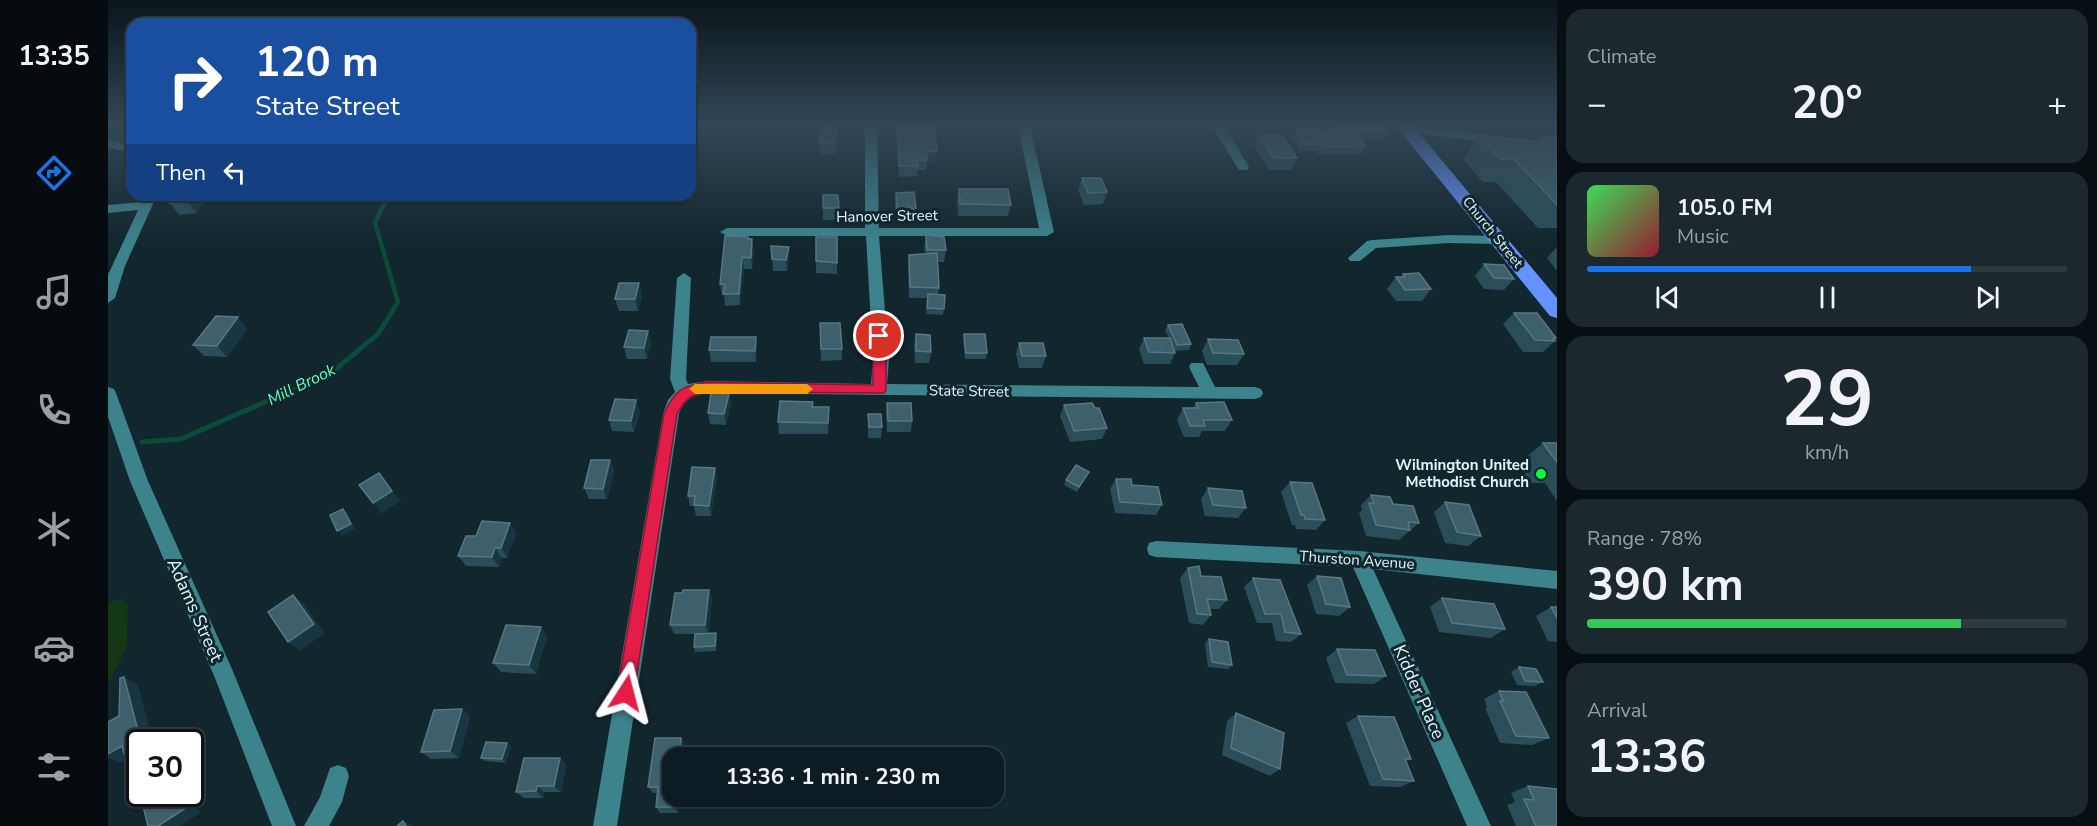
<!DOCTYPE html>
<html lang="en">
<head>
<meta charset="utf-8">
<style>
  :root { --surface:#0d1c22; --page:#1b292f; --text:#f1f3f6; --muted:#9aa1a5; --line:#2d3a40; --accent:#1a73e8 }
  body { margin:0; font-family:"Nunito Sans",sans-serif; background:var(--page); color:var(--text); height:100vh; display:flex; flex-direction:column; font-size:22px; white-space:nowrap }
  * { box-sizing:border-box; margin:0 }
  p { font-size:20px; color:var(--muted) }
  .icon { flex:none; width:33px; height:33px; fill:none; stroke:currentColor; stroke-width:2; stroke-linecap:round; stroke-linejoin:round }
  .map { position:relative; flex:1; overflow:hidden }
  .sheet { display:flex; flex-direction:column; gap:9px; padding:9px; background:#070f13; width:540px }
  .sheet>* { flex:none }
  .top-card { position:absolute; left:18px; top:18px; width:570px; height:183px; border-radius:18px; box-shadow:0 2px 4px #0004,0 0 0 2px var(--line); background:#1a4fa0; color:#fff; overflow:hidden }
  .speed { position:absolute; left:18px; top:729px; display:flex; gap:12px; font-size:30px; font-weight:700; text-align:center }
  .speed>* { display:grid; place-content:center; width:78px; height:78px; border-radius:50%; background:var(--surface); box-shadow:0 2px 4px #0004,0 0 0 2px var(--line); line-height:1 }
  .speed .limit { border:3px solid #111; border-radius:9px; background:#fff; color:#111 }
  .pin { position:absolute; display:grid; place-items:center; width:51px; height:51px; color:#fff; margin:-26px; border:3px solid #fff; border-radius:50%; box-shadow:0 2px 6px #0007 }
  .me { position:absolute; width:66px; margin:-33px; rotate:9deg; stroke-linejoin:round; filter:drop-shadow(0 0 4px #0008) }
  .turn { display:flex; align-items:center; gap:21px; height:126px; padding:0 30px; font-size:27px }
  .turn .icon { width:78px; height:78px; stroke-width:2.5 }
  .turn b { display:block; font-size:42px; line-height:51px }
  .then { display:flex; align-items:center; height:57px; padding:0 30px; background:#0003; gap:12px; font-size:22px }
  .big { font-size:45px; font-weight:700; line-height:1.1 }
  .sheet .widget { flex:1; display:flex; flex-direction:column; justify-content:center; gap:9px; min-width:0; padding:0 21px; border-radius:18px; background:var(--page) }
  .sheet .dial { align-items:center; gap:0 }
  .dial b { font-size:78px; line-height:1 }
  .song { display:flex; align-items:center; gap:18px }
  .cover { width:72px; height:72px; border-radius:9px; background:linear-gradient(135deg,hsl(130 70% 55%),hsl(350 70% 35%)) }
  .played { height:6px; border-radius:3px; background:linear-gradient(90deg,var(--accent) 80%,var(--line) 80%) }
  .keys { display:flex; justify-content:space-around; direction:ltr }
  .heat { display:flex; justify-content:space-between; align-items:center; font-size:33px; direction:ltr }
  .charge { height:9px; border-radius:4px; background:linear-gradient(90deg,#34c759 78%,var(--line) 0) }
  .trip { position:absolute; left:554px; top:747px; width:342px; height:60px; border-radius:18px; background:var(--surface); box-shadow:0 2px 4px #0004,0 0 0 2px var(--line); font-weight:700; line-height:60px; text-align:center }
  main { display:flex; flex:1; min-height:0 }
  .menu { display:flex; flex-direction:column; width:108px; justify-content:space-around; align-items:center; background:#050b0e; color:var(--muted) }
  .menu .icon { width:42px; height:42px }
  .menu .active { color:var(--accent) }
  .menu b { font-size:27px; color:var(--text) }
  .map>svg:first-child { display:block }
  .green { fill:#143716 }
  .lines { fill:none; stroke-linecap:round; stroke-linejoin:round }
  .stream-far1 { stroke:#0b4c39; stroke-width:4.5 }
  .stream { stroke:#0b4c39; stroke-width:5 }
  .minor { fill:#3c838c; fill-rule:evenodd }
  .major { fill:#6492ff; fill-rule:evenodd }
  .wall { fill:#2a4d5a }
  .shaded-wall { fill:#183641 }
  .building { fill:#3e5f6c; stroke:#577883; stroke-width:1.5 }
  .route { fill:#e11d48; stroke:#92132f; stroke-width:1.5 }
  .slow { fill:#f59e0b }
  .poi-dot { fill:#09ff34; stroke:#11262d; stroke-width:2 }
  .labels { text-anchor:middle; stroke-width:6; stroke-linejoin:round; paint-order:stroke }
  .far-street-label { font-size:14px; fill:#ddf9ff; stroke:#11262d }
  .street-label { font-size:15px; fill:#ddf9ff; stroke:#11262d }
  .poi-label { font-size:15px; font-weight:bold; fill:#ddf9ff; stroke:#11262d; text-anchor:end }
  .water-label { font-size:16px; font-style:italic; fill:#6bffbb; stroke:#11262d }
  .near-street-label { font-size:18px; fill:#ddf9ff; stroke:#11262d }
</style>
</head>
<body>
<main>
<nav class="menu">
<b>13:35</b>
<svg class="icon active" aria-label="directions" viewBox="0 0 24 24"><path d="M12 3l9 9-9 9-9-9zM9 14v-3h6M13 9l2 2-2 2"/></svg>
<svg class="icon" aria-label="music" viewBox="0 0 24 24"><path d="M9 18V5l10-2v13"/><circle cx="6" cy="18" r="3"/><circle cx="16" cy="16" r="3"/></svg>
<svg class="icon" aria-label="phone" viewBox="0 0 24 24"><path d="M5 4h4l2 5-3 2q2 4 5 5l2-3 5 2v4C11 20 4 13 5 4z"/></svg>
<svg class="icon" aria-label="climate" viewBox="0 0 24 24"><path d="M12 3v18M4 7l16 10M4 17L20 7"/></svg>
<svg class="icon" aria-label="car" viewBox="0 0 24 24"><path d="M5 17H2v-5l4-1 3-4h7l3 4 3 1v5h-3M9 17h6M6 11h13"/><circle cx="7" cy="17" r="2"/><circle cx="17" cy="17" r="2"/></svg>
<svg class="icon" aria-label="filters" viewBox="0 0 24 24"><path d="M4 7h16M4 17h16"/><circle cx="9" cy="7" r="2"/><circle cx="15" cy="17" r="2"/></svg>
</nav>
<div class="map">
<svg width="1449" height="826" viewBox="0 0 1449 826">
  <rect width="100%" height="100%" fill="#11262d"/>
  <g class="green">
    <polygon points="1351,126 1449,126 1449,140"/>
    <polygon points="14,599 20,605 19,646 0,684 0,602"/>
  </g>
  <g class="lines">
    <polyline class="stream-far1" points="281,195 267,222 290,302 286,308"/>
    <polyline class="stream" points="34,442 73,439 223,373 270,334 287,307"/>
    <g class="minor">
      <path d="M757 126H769L771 228H931L910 126H922L946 232 939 236H771L781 360 779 384 1091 387 1081 367 1083 363H1095L1107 387H1147L1153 389 1155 393 1153 397 1147 399 600 393C585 395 576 399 571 414L509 826H485L555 414 560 400 567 392 562 379 569 278 576 273 583 278 578 379 580 384 600 381 763 384 765 360 758 236H619L612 232 619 228H757Z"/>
      <polygon points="1104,126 1116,126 1141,167 1139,170 1131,170"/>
      <polygon points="1294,127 1392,136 1398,140 1392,144 1298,132 1294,131"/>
      <polygon points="0,139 24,146 24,154 0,147"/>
      <polygon points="37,195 49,195 17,266 7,298 0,303 0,275 30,210 0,213 0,205 33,202"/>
      <polygon points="1341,235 1391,236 1398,240 1391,244 1341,243 1268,248 1252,261 1242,261 1240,258 1259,241 1264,240"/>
      <polygon points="0,387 6,389 8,393 40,481 124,669 188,826 164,826 107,678 22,481 0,417"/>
      <polygon points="1048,541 1251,551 1449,571 1449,589 1265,569 1383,826 1359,826 1245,567 1048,557 1041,555 1039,549 1041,543"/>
      <polygon points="230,765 238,768 241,776 234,802 221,826 196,826 212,797 222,768"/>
    </g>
    <polygon class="major" points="1288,126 1305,126 1449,298 1449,318 1442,316"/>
  </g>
  <g class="wall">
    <polygon points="789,126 826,126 828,162 819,163 818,170 809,170 809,176 791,177"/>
    <polygon points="1218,126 1275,126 1279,132 1275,140 1252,140 1258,146 1253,154 1210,154 1209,151 1192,151 1184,138 1188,130 1221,131"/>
    <polygon points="729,128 727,154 712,154 711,142"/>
    <polygon points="1151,135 1189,158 1183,170 1161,170 1146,146"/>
    <polygon points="1371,136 1430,141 1449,137 1449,228 1430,228 1388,182 1375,182 1355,159"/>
    <polygon points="974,178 999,192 995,204 976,205 970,190"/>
    <polygon points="851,189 903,205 900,216 850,216 849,200"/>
    <polygon points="788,193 808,208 807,220 788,220 787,204"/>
    <polygon points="67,195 101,195 96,203 93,204 88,213 71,215 62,203"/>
    <polygon points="715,195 730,195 731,220 715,220"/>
    <polygon points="818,235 838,250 836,262 830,262 831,288 830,295 836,309 835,315 818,314 819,298 801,298 800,265 801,255 817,254 816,247"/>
    <polygon points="640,237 646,251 644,269 636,269 632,305 617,306 616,295 614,295 612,284"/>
    <polygon points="729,237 729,274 708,273 708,261"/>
    <polygon points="663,246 681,259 679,271 665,271"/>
    <polygon points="1449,247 1449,271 1439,258"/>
    <polygon points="1376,264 1406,279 1396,290 1376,289 1367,276"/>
    <polygon points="1295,274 1323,289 1314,301 1288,301 1279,289 1288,277 1293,277"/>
    <polygon points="531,283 534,295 530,311 511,311 507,299"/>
    <polygon points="1406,313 1448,338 1447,341 1435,352 1415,352 1395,324"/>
    <polygon points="712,323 734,349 734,360 713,361"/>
    <polygon points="1060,325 1083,344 1081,350 1067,351 1067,353 1062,364 1036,364 1031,349 1036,338 1061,338 1057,330"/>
    <polygon points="139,329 119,357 96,356 85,345"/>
    <polygon points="808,334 823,352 821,363 807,363 806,346"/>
    <polygon points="856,334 879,353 878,359 857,359 855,340"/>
    <polygon points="648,337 649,348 648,362 603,362 601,350"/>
    <polygon points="1100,339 1136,354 1129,365 1099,365 1094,351"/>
    <polygon points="543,342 539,359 519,359 516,347"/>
    <polygon points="911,343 938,356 934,368 911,368 908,354"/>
    <polygon points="705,402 705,407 721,407 720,434 671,434 670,422"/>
    <polygon points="779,403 804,421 803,432 779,432 778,414"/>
    <polygon points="1088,403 1124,420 1117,431 1094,431 1091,437 1076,437 1069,420 1075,408 1085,408"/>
    <polygon points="623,405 618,425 602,424 600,413"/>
    <polygon points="956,405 987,408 999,428 994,439 962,442 952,416"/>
    <polygon points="532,412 526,432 504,431 501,420"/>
    <polygon points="760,414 774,427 773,438 760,438"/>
    <polygon points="1435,443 1449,443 1449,501 1437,483 1423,483 1410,464"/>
    <polygon points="502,460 506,471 499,499 481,499 476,488"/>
    <polygon points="607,468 609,478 603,516 588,516 586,506 582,506 580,496"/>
    <polygon points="978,477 969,492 956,485 958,480"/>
    <polygon points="1008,479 1024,485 1054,505 1048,515 1007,513 1002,489"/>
    <polygon points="1182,482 1217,520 1208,530 1188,529 1187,525 1184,525 1173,492"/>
    <polygon points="1100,488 1138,508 1130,518 1097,516 1093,499"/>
    <polygon points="1263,495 1285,504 1311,523 1291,540 1258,536 1251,513 1254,510 1253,505"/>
    <polygon points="1337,502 1373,536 1360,546 1337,543 1326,512"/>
    <polygon points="408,533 399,558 394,558 391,567 358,566 350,556"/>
    <polygon points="1080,568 1093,576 1119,600 1111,609 1101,609 1103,615 1095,625 1081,623 1072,578"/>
    <polygon points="1209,576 1242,607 1231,616 1208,614 1199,585"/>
    <polygon points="1145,578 1193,634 1183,642 1168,641 1164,623 1149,623 1136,587"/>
    <polygon points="601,590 604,600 600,634 609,638 608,651 587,652 586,647 599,634 566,634 562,625"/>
    <polygon points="1334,598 1397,629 1383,638 1331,632 1322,607"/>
    <polygon points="1443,607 1449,607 1449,642 1440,641 1428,616"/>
    <polygon points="439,636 428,674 393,672 385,663"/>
    <polygon points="1101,639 1124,665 1120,669 1100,667 1097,644"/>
    <polygon points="1229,649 1278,676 1266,684 1227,683 1218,658"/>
    <polygon points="1411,667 1435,682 1427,686 1409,685 1403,672"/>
    <polygon points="1391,691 1441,738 1424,745 1392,743 1377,708 1379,707 1376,699"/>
    <polygon points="354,709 362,717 351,758 323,759 313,752"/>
    <polygon points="1128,713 1172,769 1162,776 1114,755 1119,721"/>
    <polygon points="1250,716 1303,759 1298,761 1306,781 1292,787 1262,786 1238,723"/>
    <polygon points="573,738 577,745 576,758 564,758 564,796 571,796 570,813 552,813 548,807 549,793 545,793 540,787"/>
    <polygon points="403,746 398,763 377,761 373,758"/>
    <polygon points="452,758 458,765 453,792 436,792 435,798 416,798 408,792"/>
    <polygon points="1420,786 1449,826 1408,826 1399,805 1407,802 1403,793"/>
  </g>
  <g class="shaded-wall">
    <polygon points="829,151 828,162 819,163 818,152"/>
    <polygon points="82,195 86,195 93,204 88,213 79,201"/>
    <polygon points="90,195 101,195 96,203"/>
    <polygon points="644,239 646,251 644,269 643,258"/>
    <polygon points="681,247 681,259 679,271 678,260"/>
    <polygon points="634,257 636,269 632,305 631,294"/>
    <polygon points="531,283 534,295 530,311 527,299"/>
    <polygon points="130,317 139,329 119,357 109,346"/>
    <polygon points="540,331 543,342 539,359 536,348"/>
    <polygon points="648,337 649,348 648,362 647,351"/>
    <polygon points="621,394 623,405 618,425 616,414"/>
    <polygon points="528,400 532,412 526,432 523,421"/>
    <polygon points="502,460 506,471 499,499 495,489"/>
    <polygon points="607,468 609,478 603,516 601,506"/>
    <polygon points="284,491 293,501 273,514 265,503"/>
    <polygon points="235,509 240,514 247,529 234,536 229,531"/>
    <polygon points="402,523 408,533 399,558 393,548"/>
    <polygon points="387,548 394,558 391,567 384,557"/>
    <polygon points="601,590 604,600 600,634 597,625"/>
    <polygon points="185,595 196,604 217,633 192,651 180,642"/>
    <polygon points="433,627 439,636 428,674 421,665"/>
    <polygon points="608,633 609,638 608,651 607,646"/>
    <polygon points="16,677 30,685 45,742 33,742"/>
    <polygon points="354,709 362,717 351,758 342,751"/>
    <polygon points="573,738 577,745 576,758 571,758"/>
    <polygon points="399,743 403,746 398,763 394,759"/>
    <polygon points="14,746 29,753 12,763 0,758 0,754"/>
    <polygon points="452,758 458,765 453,792 446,786"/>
    <polygon points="82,784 92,813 72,826 50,826 73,794 82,794"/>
    <polygon points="30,786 36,796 21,790"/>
    <polygon points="429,786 436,792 435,798 428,791"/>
    <polygon points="567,796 571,796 570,813 566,807"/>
    <polygon points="295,821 305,826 298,826"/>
  </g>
  <g class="building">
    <polygon points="789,126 826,126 829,151 818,152 819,160 809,160 810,166 791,166"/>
    <polygon points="1228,126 1275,126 1279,132 1247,132 1258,146 1214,147 1213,144 1196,144 1188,130 1232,131"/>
    <polygon points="713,127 729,128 727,143 711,142"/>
    <polygon points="1151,135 1174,135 1189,158 1166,158"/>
    <polygon points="1371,136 1430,141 1437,137 1449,137 1449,205 1406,159 1392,159"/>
    <polygon points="974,178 993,178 999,192 980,193"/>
    <polygon points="851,189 900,189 903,205 852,204"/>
    <polygon points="806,192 808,208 789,208 788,193"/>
    <polygon points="67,195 82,195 79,201 62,203"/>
    <polygon points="715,195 730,195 731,208 715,208"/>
    <polygon points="818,235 836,237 838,250 819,250"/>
    <polygon points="617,236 640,237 640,239 644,239 643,258 634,257 631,294 615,294 617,284 612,284"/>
    <polygon points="708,237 729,237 729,263 708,261"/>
    <polygon points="663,246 681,247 678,260 664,259"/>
    <polygon points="829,253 831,288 802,287 801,255"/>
    <polygon points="1376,264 1396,265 1406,279 1386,278"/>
    <polygon points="1311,273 1323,289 1297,290 1288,277 1297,277 1295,274"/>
    <polygon points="511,283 531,283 527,299 507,299"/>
    <polygon points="820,294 837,295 836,309 819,308"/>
    <polygon points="1406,313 1429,313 1448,338 1445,338 1447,341 1427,340"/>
    <polygon points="108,316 130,317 109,346 85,345"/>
    <polygon points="712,323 732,323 734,349 713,349"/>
    <polygon points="1074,324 1083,344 1069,345 1060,325"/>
    <polygon points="521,330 540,331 536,348 516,347"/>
    <polygon points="808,334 822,335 823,352 808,351"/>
    <polygon points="856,334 877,334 879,353 858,353"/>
    <polygon points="603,337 648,337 647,351 601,350"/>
    <polygon points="1036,338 1062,338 1067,353 1041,352"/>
    <polygon points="1100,339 1130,340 1136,354 1105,353"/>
    <polygon points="911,343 935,343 938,356 914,356"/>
    <polygon points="603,393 621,394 616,414 600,413"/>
    <polygon points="507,399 528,400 523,421 501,420"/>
    <polygon points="672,401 705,402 704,407 721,407 720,423 670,422"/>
    <polygon points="1116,402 1124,420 1095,420 1097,426 1082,426 1075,408 1090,408 1088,403"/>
    <polygon points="779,403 803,403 804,421 780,421"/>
    <polygon points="984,403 987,408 991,408 999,428 966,431 956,405"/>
    <polygon points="760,414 773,414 774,427 761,427"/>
    <polygon points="1435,443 1449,443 1449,462"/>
    <polygon points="483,460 502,460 495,489 476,488"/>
    <polygon points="968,465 981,472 971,487 958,480"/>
    <polygon points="584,467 607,468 601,506 586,505 587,496 580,496"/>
    <polygon points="271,473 284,491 265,503 251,485"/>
    <polygon points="1008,479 1023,479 1024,485 1050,487 1054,505 1012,502"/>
    <polygon points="1182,482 1204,483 1217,520 1197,519 1196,515 1193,515"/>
    <polygon points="1100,488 1134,491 1138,508 1105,505"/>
    <polygon points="1263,495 1282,497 1285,504 1305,506 1311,523 1300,522 1302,530 1268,525 1261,503 1266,503"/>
    <polygon points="1337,502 1361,505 1373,536 1349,532"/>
    <polygon points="235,509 243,524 229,531 222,515"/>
    <polygon points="374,521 402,523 393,548 387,548 384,557 350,556 358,536 368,536"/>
    <polygon points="1091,566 1093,576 1113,577 1119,600 1099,599 1103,615 1089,614 1080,568"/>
    <polygon points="1209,576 1233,578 1242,607 1218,604"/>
    <polygon points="1145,578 1172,580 1193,634 1177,632 1173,614 1157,614"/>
    <polygon points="575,590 601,590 597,625 562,625 567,593 574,593"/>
    <polygon points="185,595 206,624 180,642 160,612"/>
    <polygon points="1334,598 1386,604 1397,629 1344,623"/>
    <polygon points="1443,607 1449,607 1449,618"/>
    <polygon points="398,625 433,627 421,665 385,663"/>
    <polygon points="608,633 607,646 586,647 587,634"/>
    <polygon points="1101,639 1120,642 1124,665 1104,662"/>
    <polygon points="1229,649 1267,650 1278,676 1239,675"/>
    <polygon points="1411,667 1428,669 1435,682 1417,681"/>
    <polygon points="16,677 33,742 32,742 32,792 30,786 21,790 21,772 14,746 0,754 0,722 11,716 12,678"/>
    <polygon points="1391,691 1418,692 1441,738 1408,736 1392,701 1395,701"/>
    <polygon points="354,709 342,751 313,752 326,710"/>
    <polygon points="1128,713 1176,733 1172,769 1123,748"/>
    <polygon points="1250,716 1286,717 1303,759 1297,759 1306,781 1275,779"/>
    <polygon points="547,738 573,738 571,758 564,758 564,796 567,796 566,807 548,807 550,787 540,787"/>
    <polygon points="378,742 399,743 394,759 373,758"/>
    <polygon points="416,758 452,758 446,786 429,786 428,791 408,792"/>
    <polygon points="1420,786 1449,789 1449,826 1428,826 1416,799 1426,800"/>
    <polygon points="32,794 73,794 78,808 50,826 40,826"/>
    <polygon points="295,821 298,826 289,826"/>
  </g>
  <linearGradient id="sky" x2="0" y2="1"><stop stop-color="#091519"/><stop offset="0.52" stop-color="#324757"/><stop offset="1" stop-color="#324757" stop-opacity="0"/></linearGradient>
  <rect width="1449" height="242" fill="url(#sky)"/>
  <path class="route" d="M771 332 778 336V390L776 393 600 392C583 394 577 399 569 414L526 693 524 699 518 702 511 699 509 693 556 414C567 390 573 386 600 382L765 385V336Z"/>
  <polygon class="slow" points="587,384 699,384 705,389 699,394 587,394 581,389"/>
  <circle class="poi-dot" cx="1433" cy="474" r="6"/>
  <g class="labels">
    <g class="far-street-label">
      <text transform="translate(1385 232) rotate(51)" y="5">Church Street</text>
    </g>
    <g class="street-label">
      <text transform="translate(779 216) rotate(-1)" y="5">Hanover Street</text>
      <text transform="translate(861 391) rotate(1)" y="5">State Street</text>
      <text transform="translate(1249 560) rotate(4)" y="5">Thurston Avenue</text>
    </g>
    <g class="poi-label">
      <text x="1421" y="470">Wilmington United<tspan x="1421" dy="17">Methodist Church</tspan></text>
    </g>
    <g class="water-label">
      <text transform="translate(193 384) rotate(-26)" y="6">Mill Brook</text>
    </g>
    <g class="near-street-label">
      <text transform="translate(87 610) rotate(66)" y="6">Adams Street</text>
      <text transform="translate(1311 692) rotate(66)" y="6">Kidder Place</text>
    </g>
  </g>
</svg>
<div class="speed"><div class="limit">30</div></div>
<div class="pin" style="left:771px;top:336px;background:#d93025"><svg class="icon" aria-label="arrive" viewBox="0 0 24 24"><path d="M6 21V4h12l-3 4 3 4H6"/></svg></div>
<svg class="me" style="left:518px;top:693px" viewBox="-20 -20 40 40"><path d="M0-17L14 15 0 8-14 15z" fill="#e11d48" stroke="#fff" stroke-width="4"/></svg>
<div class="trip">13:36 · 1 min · 230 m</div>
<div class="top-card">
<div class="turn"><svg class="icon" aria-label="right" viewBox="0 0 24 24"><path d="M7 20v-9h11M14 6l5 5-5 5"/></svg><div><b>120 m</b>State Street</div></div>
<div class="then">Then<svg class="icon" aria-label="left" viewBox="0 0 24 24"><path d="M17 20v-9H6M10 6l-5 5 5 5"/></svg></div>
</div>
</div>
<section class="sheet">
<div class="widget"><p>Climate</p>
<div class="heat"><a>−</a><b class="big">20°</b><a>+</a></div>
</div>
<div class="widget">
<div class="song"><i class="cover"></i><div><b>105.0 FM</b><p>Music</p></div></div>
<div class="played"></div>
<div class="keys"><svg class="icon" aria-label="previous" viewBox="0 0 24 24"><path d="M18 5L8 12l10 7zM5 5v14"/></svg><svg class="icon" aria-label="pause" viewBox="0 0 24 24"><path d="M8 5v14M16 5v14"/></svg><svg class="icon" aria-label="next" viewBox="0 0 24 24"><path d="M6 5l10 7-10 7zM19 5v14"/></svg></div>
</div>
<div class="widget dial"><b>29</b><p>km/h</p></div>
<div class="widget"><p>Range · 78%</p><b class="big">390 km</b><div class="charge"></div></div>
<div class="widget"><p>Arrival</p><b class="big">13:36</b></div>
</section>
</main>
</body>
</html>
